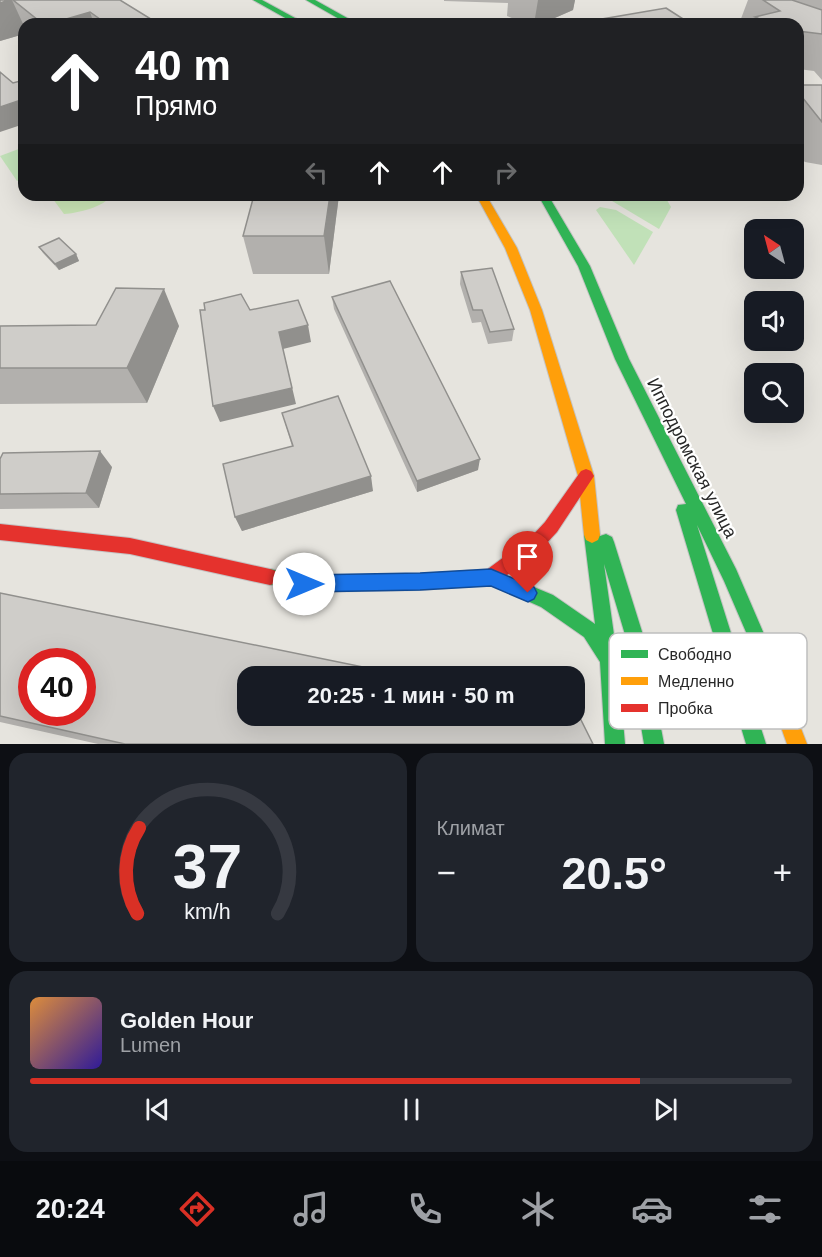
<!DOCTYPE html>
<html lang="ru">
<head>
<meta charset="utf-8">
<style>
  :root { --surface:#171b24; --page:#20242c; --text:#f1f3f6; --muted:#9ea1a6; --line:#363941; --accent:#d93025 }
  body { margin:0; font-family:Helvetica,sans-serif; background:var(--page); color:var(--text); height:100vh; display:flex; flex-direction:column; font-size:22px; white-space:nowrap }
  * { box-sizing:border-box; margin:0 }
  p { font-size:20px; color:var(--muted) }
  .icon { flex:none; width:33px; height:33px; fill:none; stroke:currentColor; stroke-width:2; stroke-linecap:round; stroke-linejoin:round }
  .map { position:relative; height:744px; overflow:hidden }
  .panel { display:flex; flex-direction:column; gap:9px; padding:9px; background:#0d0f14; flex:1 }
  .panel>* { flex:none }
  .banner { position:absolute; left:18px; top:18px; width:786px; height:183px; border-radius:18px; box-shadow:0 6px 24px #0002; background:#202124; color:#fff; overflow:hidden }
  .needle { width:39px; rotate:324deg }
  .fabs { position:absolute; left:744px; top:219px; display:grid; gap:12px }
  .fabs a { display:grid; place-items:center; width:60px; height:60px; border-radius:12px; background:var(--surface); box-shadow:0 6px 24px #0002; font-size:30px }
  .speed { position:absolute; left:18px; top:648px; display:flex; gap:12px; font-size:30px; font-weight:700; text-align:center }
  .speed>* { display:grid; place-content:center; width:78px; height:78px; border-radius:50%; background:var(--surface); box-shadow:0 6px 24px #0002; line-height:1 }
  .speed .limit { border:9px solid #d22; background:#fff; color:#111 }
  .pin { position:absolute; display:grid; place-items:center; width:51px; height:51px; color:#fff; margin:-62px -26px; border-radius:50% 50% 50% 0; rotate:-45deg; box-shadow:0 0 6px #0007 }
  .pin .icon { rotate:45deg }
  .me { position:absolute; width:66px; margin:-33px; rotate:90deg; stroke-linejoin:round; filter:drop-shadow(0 0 4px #0008) }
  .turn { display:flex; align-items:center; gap:21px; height:126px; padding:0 18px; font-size:27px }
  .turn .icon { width:78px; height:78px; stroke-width:2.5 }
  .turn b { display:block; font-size:42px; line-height:51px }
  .lanes { display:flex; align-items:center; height:57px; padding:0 18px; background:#0003; justify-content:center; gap:30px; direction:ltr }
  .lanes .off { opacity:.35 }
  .big { font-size:45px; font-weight:800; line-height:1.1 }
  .panel .widget { flex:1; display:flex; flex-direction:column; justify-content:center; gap:9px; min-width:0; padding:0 21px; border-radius:18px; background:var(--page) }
  .panel .dial { align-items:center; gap:0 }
  .dial svg { height:156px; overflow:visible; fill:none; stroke:var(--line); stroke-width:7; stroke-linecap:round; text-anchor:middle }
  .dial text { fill:var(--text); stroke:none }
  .song { display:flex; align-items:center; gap:18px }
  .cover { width:72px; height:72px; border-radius:9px; background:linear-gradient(135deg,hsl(30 70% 55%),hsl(250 70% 35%)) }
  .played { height:6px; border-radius:3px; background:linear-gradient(90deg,var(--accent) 80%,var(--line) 80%) }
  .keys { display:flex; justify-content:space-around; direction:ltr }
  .heat { display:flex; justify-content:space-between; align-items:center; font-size:33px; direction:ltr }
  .panel .tiles { flex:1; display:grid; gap:9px; grid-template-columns:1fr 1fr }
  .widget:last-child { grid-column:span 2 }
  .trip { position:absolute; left:237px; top:666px; width:348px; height:60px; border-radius:18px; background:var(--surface); box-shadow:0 6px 24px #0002; font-weight:800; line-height:60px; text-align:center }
  .dock { display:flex; height:96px; justify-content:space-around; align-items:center; background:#090b0e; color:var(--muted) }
  .dock .icon { width:42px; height:42px }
  .dock .current { color:var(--accent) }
  .dock b { font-size:27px; color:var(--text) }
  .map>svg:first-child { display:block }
  .green { fill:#c1e1b8 }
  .pitch { fill:#c9e5b5 }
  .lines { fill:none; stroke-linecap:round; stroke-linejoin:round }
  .fast-casing { stroke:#c4c3c3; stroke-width:2 }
  .slow-casing { stroke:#c4c3c3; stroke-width:2 }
  .jam-casing { stroke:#c4c3c3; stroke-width:2 }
  .fast { fill:#30b455; fill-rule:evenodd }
  .slow { fill:#ff9f0a; fill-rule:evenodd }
  .jam { fill:#e5322d; fill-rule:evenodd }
  .wall { fill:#b2b0ad }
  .shaded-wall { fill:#91908d }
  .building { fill:#cfcdc9; stroke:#91908d; stroke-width:1.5; fill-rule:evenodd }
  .route { fill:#1a73e8; stroke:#114b97; stroke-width:1.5 }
  .labels { text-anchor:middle; stroke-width:4.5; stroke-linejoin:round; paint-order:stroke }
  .street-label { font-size:18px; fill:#282828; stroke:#fff }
  .key { fill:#fff; stroke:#bebebe; stroke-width:1.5 }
  .key-label { font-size:16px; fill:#282828 }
</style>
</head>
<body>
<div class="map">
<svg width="822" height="744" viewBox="0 0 822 744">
  <rect width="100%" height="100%" fill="#e6e4de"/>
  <g class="green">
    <polygon points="24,147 24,178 17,181 0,156"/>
    <polygon points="602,195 664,195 671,207 659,229"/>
    <polygon points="600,207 616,210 653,232 634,265 596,210"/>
  </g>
  <path class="pitch" d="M50 195H112C104 207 78 213 64 214Z"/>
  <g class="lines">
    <g class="fast-casing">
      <g id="fast">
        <polygon points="253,0 262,0 306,24 296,24"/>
        <polygon points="306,0 315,0 358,24 348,24"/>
        <polygon points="538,195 548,195 590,266 629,359 736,569 770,648 773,654 770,660 764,663 758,660 724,581 697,525 766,744 746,744 676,510 678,505 686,504 615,359 578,266"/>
        <polygon points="592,527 598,530 600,536 606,534 612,537 614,542 644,638 664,744 644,744 626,638 604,564 618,663 625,744 605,744 600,662 584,637 541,607 491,585 420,590 304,592 264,583 261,577 264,571 270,569 304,576 420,574 491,569 553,595 595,624 584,535 586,530"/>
      </g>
    </g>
    <g class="slow-casing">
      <g id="slow">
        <polygon points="476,195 486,195 517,248 542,310 594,476 600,535 598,540 592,543 586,540 584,535 578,476 530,310 505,248"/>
        <polygon points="764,645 770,648 807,744 787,744 755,654 758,648"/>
      </g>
    </g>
    <g class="jam-casing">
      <g id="jam">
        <polygon points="586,469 591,471 594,476 557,532 544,546 497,583 491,585 485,583 482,577 485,571 532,536 545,522 581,471"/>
        <polygon points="0,524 130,538 270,569 276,571 279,577 276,583 270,585 130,554 0,540"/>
      </g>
    </g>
    <use href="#fast" class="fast"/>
    <use href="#slow" class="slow"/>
    <use href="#jam" class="jam"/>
  </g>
  <g class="wall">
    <polygon points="0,0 120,0 159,24 24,24 24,34 0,41"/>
    <polygon points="444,0 575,0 573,10 541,24 527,24 507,16 508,3 444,1"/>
    <polygon points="748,0 822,0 822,80 814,71 798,69 798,24 739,24"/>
    <polygon points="602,19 691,24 601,24"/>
    <polygon points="798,85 822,85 822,165 805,162 800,158 798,155"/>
    <polygon points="254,195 339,195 329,274 253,274 243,236"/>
    <polygon points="39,247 76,254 79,261 59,270 43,253"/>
    <polygon points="461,272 514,329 512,341 488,344 481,322 472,323 460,284"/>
    <polygon points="332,297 478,470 417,492 334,309"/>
    <polygon points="0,326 179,326 147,403 0,404"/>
    <polygon points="282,413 373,491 242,531 235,517 292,446"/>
    <polygon points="0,459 112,467 99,508 0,509"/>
    <polygon points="0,593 248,676 593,744 98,744 0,722"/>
  </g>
  <g class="shaded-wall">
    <polygon points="9,0 12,0 24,26 24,34 0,41 0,3"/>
    <polygon points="538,0 575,0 573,10 541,24 534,24"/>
    <polygon points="90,12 94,24 49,24"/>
    <polygon points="24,99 24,124 0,132 0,107"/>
    <polygon points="330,195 339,195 329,274 324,236"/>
    <polygon points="76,254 79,261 59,270 55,264"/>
    <polygon points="164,289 179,326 147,403 127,368"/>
    <polygon points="308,325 311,342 283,349 296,404 220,422 213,406 279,332"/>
    <polygon points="100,451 112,467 99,508 86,493"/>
    <polygon points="480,459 478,470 417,492 417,481"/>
    <polygon points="371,476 373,491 242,531 235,517"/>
  </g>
  <g class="building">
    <polygon points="0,0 9,0 0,3"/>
    <polygon points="13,0 120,0 159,24 107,24 90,12 49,24 43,24"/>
    <polygon points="763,0 792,0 822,10 822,34 798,31 798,24 771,24 755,17 780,11"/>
    <polygon points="666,8 691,24 609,24 602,19"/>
    <polygon points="0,72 13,83 24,80 24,99 0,107"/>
    <polygon points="798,85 822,85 822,122 798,92"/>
    <polygon points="254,195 330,195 324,236 243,236"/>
    <polygon points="59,238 76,254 55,264 39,247"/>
    <polygon points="492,268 514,329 490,332 482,310 473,310 461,272"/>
    <polygon points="390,281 480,459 417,481 332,297"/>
    <polygon points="116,288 164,289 127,368 0,368 0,326 96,325"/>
    <polygon points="241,294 250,310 298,300 308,325 279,332 292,388 213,406 200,310 205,310 204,303"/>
    <polygon points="338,396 371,476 235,517 223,464 293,446 282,413"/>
    <polygon points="100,451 86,493 0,494 0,459 3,453"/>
    <path d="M0 593 407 676H248V716H574V711L578 714 593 744H125L0 716ZM32 662H82V712H32Z"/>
  </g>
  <polygon class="route" points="491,569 534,587 537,593 534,599 528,602 491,586 420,590 304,592 298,590 295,584 298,578 304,575 420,573"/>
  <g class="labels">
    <g class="street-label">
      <text transform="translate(692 458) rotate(63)" y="6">Ипподромская улица</text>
    </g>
  </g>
  <rect x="609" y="633" width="198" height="96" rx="9" class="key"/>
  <rect x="621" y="650" width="27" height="8" fill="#30b455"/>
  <rect x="621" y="677" width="27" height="8" fill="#ff9f0a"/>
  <rect x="621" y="704" width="27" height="8" fill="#e5322d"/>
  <g class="key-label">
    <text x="658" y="660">Свободно</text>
    <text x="658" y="687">Медленно</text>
    <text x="658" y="714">Пробка</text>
  </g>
</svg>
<div class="fabs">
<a><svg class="needle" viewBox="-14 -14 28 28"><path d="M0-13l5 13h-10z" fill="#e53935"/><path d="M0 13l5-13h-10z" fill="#9ea1a6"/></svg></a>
<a><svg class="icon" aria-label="sound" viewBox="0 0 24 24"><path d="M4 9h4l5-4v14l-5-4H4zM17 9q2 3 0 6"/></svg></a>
<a><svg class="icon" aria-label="search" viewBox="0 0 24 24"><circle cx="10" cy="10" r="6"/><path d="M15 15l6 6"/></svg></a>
</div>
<div class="speed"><div class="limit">40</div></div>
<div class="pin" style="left:528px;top:593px;background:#d93025"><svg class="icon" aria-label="arrive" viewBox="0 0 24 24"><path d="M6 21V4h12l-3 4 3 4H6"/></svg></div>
<svg class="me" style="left:304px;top:584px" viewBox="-20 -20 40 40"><circle r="19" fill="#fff"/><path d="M0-13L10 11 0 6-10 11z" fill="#1a73e8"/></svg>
<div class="trip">20:25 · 1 мин · 50 m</div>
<div class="banner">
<div class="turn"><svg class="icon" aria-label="ahead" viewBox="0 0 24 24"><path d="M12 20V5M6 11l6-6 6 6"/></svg><div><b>40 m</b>Прямо</div></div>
<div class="lanes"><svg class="icon off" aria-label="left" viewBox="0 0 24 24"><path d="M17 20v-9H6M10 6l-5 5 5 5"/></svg><svg class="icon" aria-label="ahead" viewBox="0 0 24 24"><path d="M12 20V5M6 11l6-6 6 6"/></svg><svg class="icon" aria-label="ahead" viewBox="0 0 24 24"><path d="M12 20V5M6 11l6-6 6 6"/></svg><svg class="icon off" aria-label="right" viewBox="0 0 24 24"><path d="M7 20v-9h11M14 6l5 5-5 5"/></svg></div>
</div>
</div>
<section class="panel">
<div class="tiles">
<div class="widget dial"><svg viewBox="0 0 100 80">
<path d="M14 69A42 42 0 1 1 86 69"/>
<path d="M14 69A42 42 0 0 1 15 25" stroke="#d93025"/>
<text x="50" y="56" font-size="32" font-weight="700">37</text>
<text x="50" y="72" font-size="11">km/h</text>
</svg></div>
<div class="widget"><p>Климат</p>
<div class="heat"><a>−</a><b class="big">20.5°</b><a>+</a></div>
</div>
<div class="widget">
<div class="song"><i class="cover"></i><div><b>Golden Hour</b><p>Lumen</p></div></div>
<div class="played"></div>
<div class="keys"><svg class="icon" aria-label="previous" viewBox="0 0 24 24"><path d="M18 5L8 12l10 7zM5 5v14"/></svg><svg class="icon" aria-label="pause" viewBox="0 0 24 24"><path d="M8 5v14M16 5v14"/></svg><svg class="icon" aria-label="next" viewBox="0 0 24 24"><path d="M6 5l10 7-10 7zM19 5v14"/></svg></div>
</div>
</div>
</section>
<nav class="dock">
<b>20:24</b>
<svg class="icon current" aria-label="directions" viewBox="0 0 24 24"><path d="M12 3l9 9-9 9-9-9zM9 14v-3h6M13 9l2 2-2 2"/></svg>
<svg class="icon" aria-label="music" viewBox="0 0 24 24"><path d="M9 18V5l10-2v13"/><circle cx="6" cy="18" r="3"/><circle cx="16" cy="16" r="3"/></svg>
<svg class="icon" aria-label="phone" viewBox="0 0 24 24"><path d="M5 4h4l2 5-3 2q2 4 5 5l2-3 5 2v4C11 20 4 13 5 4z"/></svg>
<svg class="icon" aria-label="climate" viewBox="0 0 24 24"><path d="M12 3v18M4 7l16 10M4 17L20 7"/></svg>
<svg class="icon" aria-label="car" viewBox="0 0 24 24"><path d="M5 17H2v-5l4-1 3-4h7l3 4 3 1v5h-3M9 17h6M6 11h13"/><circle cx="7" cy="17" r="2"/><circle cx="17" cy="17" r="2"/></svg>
<svg class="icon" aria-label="filters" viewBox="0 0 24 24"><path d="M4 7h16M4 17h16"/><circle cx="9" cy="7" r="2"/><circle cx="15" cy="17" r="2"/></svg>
</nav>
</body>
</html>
